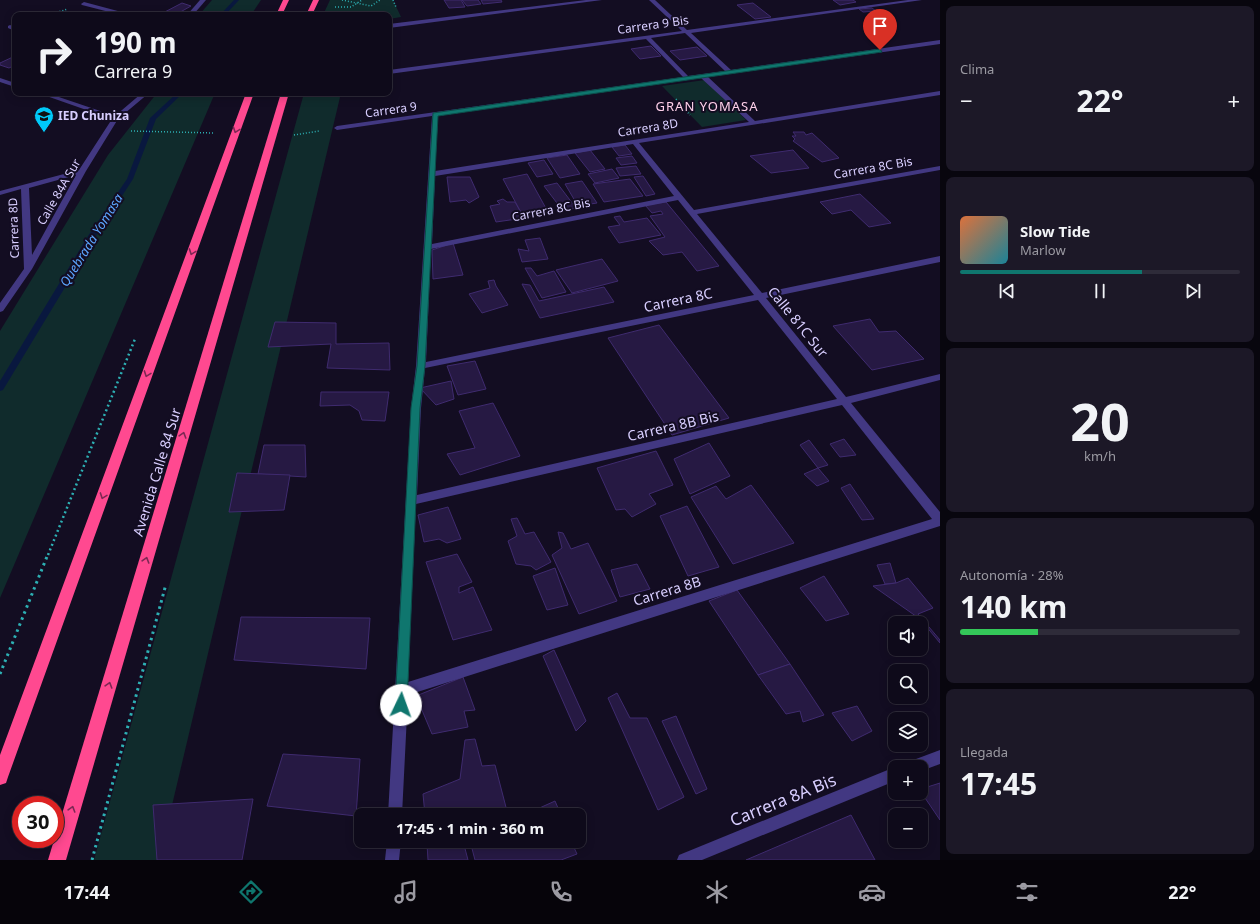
<!DOCTYPE html>
<html lang="es">
<head>
<meta charset="utf-8">
<style>
  :root { --surface:#0e0a1a; --page:#1c1827; --text:#f1f3f6; --muted:#9b9aa2; --line:#2e2b39; --accent:#0f766e }
  body { margin:0; font-family:"Noto Sans",sans-serif; background:var(--page); color:var(--text); height:100vh; display:flex; flex-direction:column; font-size:15px; white-space:nowrap }
  * { box-sizing:border-box; margin:0 }
  p { font-size:13px; color:var(--muted) }
  .icon { flex:none; width:22px; height:22px; fill:none; stroke:currentColor; stroke-width:2; stroke-linecap:round; stroke-linejoin:round }
  .map { position:relative; flex:1; overflow:hidden }
  .sheet { display:flex; flex-direction:column; gap:6px; padding:6px; background:#08060e; width:320px }
  .sheet>* { flex:none }
  .top-card { position:absolute; left:12px; top:12px; width:380px; height:84px; border-radius:8px; box-shadow:0 2px 10px #0003,0 0 0 1px var(--line); background:#0e0a1a; color:var(--text); overflow:hidden }
  .fabs { position:absolute; left:888px; top:616px; display:grid; gap:8px }
  .fabs a { display:grid; place-items:center; width:40px; height:40px; border-radius:8px; background:var(--surface); box-shadow:0 2px 10px #0003,0 0 0 1px var(--line); font-size:20px }
  .speed { position:absolute; left:12px; top:796px; display:flex; gap:8px; font-size:20px; font-weight:700; text-align:center }
  .speed>* { display:grid; place-content:center; width:52px; height:52px; border-radius:50%; background:var(--surface); box-shadow:0 2px 10px #0003,0 0 0 1px var(--line); line-height:1 }
  .speed .limit { border:6px solid #d22; background:#fff; color:#111 }
  .pin { position:absolute; display:grid; place-items:center; width:34px; height:34px; color:#fff; margin:-41px -17px; border-radius:50% 50% 50% 0; rotate:-45deg; box-shadow:0 0 4px #0007 }
  .pin .icon { rotate:45deg }
  .me { position:absolute; width:44px; margin:-22px; rotate:3deg; stroke-linejoin:round; filter:drop-shadow(0 0 3px #0008) }
  .turn { display:flex; align-items:center; gap:14px; height:84px; padding:0 16px; font-size:18px }
  .turn .icon { width:52px; height:52px; stroke-width:2.5 }
  .turn b { display:block; font-size:28px; line-height:34px }
  .big { font-size:30px; font-weight:700; line-height:1.1 }
  .sheet .widget { flex:1; display:flex; flex-direction:column; justify-content:center; gap:6px; min-width:0; padding:0 14px; border-radius:8px; background:var(--page) }
  .sheet .dial { align-items:center; gap:0 }
  .dial b { font-size:52px; line-height:1 }
  .song { display:flex; align-items:center; gap:12px }
  .cover { width:48px; height:48px; border-radius:6px; background:linear-gradient(135deg,hsl(20 70% 55%),hsl(190 70% 35%)) }
  .played { height:4px; border-radius:2px; background:linear-gradient(90deg,var(--accent) 65%,var(--line) 65%) }
  .keys { display:flex; justify-content:space-around; direction:ltr }
  .heat { display:flex; justify-content:space-between; align-items:center; font-size:22px; direction:ltr }
  .charge { height:6px; border-radius:3px; background:linear-gradient(90deg,#34c759 28%,var(--line) 0) }
  .trip { position:absolute; left:354px; top:808px; width:232px; height:40px; border-radius:8px; background:var(--surface); box-shadow:0 2px 10px #0003,0 0 0 1px var(--line); font-weight:700; line-height:40px; text-align:center }
  .menu { display:flex; height:64px; justify-content:space-around; align-items:center; background:#06040a; color:var(--muted) }
  .menu .icon { width:28px; height:28px }
  .menu .on { color:var(--accent) }
  .menu b { font-size:18px; color:var(--text) }
  main { display:flex; flex:1; min-height:0 }
  .map>svg:first-child { display:block }
  .green { fill:#102b2c }
  .lines { fill:none; stroke-linecap:round; stroke-linejoin:round }
  .stream { fill:#09183f; fill-rule:evenodd }
  .building { fill:#261943; stroke:#3f2b6f }
  .path-far2 { stroke:#2db0b4; stroke-width:1.5; stroke-dasharray:1 2; stroke-linecap:butt }
  .path-far1 { stroke:#2db0b4; stroke-width:2.5; stroke-dasharray:2 3; stroke-linecap:butt }
  .path { stroke:#2db0b4; stroke-width:3; stroke-dasharray:2.5 4; stroke-linecap:butt }
  .minor { fill:#423882; fill-rule:evenodd }
  .highway { fill:#ff4990; fill-rule:evenodd }
  .path-bridge { stroke:#2db0b4; stroke-width:1.5; stroke-dasharray:1 2; stroke-linecap:butt }
  .oneway { stroke:#7d2854 }
  .route { fill:#0f766e; stroke:#0a4d48 }
  .labels { text-anchor:middle; stroke-width:4; stroke-linejoin:round; paint-order:stroke }
  .far-street-label { font-size:12px; fill:#d8ceff; stroke:#130d22 }
  .far-poi-label { font-size:12px; font-weight:bold; fill:#d8ceff; stroke:#130d22; text-anchor:start }
  .far-neighbourhood-label { font-size:13px; letter-spacing:1px; fill:#ffd0ea; stroke:#130d22 }
  .far-water-label { font-size:13px; font-style:italic; fill:#5ca5ff; stroke:#130d22 }
  .street-label { font-size:14px; fill:#d8ceff; stroke:#130d22 }
  .near-street-label { font-size:17px; fill:#d8ceff; stroke:#130d22 }
</style>
</head>
<body>
<main>
<div class="map">
<svg width="940" height="860" viewBox="0 0 940 860">
  <rect width="100%" height="100%" fill="#130d22"/>
  <g class="green">
    <polygon points="212,0 261,0 251,15 199,15"/>
    <polygon points="330,0 393,0 401,17 389,19 389,15 323,15"/>
    <polygon points="705,80 746,120 702,127 662,86"/>
    <polygon points="157,93 215,93 0,598 0,331 108,155"/>
    <polygon points="304,93 341,93 159,860 94,860"/>
  </g>
  <g class="lines">
    <g class="stream">
      <polygon points="234,0 239,0 225,15 220,15"/>
      <polygon points="177,93 183,93 156,119 133,179 96,236 3,390 0,391 0,381 88,236 127,179 150,118"/>
    </g>
  </g>
  <g class="building">
    <polygon points="444,0 461,0 465,7 449,8"/>
    <polygon points="462,0 478,0 481,4 467,6"/>
    <polygon points="481,0 501,0 502,2 483,4"/>
    <polygon points="833,0 853,0 856,2 840,5"/>
    <polygon points="182,3 191,6 175,15 159,15"/>
    <polygon points="753,3 771,17 755,19 737,5"/>
    <polygon points="872,8 876,11 863,12 859,9"/>
    <polygon points="651,46 661,56 640,59 631,49"/>
    <polygon points="697,47 707,56 680,60 670,51"/>
    <polygon points="15,56 15,65 9,68 0,65 0,63"/>
    <polygon points="793,132 804,132 806,135 812,133 839,158 822,162 793,141 795,139 792,136 796,136"/>
    <polygon points="625,145 632,154 619,156 612,147"/>
    <polygon points="590,150 605,169 590,172 575,153"/>
    <polygon points="793,150 809,168 771,173 750,156"/>
    <polygon points="567,155 580,174 560,178 547,158"/>
    <polygon points="632,156 637,163 621,165 616,158"/>
    <polygon points="544,160 553,174 537,177 528,163"/>
    <polygon points="636,166 641,174 620,176 616,168"/>
    <polygon points="612,169 619,178 595,183 588,174"/>
    <polygon points="527,174 548,212 524,218 503,179"/>
    <polygon points="643,176 655,194 646,196 634,177"/>
    <polygon points="447,177 470,177 479,197 469,203 466,200 450,202"/>
    <polygon points="630,179 643,196 604,202 593,184"/>
    <polygon points="582,181 597,203 578,206 565,184"/>
    <polygon points="557,183 576,208 563,211 544,186"/>
    <polygon points="860,194 891,223 869,227 851,210 832,214 820,202"/>
    <polygon points="503,199 507,202 515,202 524,218 496,222 490,206 500,204 497,201"/>
    <polygon points="666,202 719,266 697,271 682,252 663,255 649,241 665,237 650,216 663,214 661,211 652,213 645,205"/>
    <polygon points="620,216 624,222 647,218 661,235 619,243 608,227 620,225 614,217"/>
    <polygon points="540,238 548,259 522,262 518,249 529,251 525,240"/>
    <polygon points="453,243 463,275 433,279 432,250"/>
    <polygon points="602,259 618,281 572,293 556,270"/>
    <polygon points="525,268 531,268 537,276 554,271 566,292 542,298"/>
    <polygon points="494,280 496,286 508,305 482,313 469,294 490,288 488,281"/>
    <polygon points="522,284 530,285 539,301 604,287 614,302 540,318"/>
    <polygon points="870,319 879,332 896,331 924,359 872,370 833,326"/>
    <polygon points="275,322 336,323 336,344 389,343 390,370 327,368 331,344 268,347"/>
    <polygon points="659,325 729,418 672,435 608,338"/>
    <polygon points="475,361 486,389 458,395 447,366"/>
    <polygon points="451,381 454,399 436,405 420,388"/>
    <polygon points="321,392 389,392 385,421 362,420 359,411 350,405 320,406"/>
    <polygon points="493,403 520,456 460,475 447,454 475,448 459,411"/>
    <polygon points="844,439 856,455 840,457 830,444"/>
    <polygon points="809,440 828,465 818,468 800,445"/>
    <polygon points="709,443 730,476 690,494 674,459"/>
    <polygon points="264,445 305,445 306,477 258,474"/>
    <polygon points="656,451 673,485 649,494 656,504 632,517 625,509 616,510 597,468"/>
    <polygon points="818,468 829,481 817,486 804,474"/>
    <polygon points="237,473 290,475 284,510 229,512"/>
    <polygon points="850,484 874,519 862,520 841,488"/>
    <polygon points="751,485 794,543 733,564 691,497 716,486 726,499"/>
    <polygon points="687,506 719,567 688,576 660,516"/>
    <polygon points="448,507 461,539 447,543 439,539 424,542 418,515"/>
    <polygon points="517,518 525,534 534,532 551,562 536,570 531,566 516,564 508,541 517,536 511,519"/>
    <polygon points="558,532 563,533 571,549 588,543 617,601 579,614 552,555 562,548"/>
    <polygon points="457,554 472,582 459,587 459,593 473,587 492,630 453,640 426,562"/>
    <polygon points="890,563 896,583 885,584 877,565"/>
    <polygon points="637,564 650,589 620,597 611,570"/>
    <polygon points="555,568 568,605 547,610 533,576"/>
    <polygon points="824,576 849,614 826,621 800,588"/>
    <polygon points="908,578 933,608 918,614 940,640 940,643 920,619 873,586 896,583"/>
    <polygon points="737,590 790,664 758,675 709,601"/>
    <polygon points="241,617 370,618 366,669 234,660"/>
    <polygon points="554,650 586,721 576,731 543,656"/>
    <polygon points="790,664 824,715 803,722 800,711 786,714 758,675"/>
    <polygon points="463,677 475,710 464,711 468,727 432,734 416,696"/>
    <polygon points="617,693 630,718 647,718 684,797 658,810 608,698"/>
    <polygon points="857,706 872,731 852,741 832,713"/>
    <polygon points="676,716 707,789 696,794 662,721"/>
    <polygon points="475,739 482,766 495,765 508,815 425,815 423,794 460,779 465,740"/>
    <polygon points="283,754 360,759 356,816 267,806"/>
    <polygon points="940,783 940,820 921,792 921,789"/>
    <polygon points="253,799 242,860 157,860 153,805"/>
    <polygon points="555,801 561,815 524,815"/>
    <polygon points="851,815 875,860 746,860"/>
    <polygon points="434,841 463,841 468,860 428,860 427,844"/>
    <polygon points="470,841 571,841 577,854 561,860 475,860"/>
  </g>
  <g class="lines">
    <g class="path-far2">
      <polyline points="393,0 396,7"/>
      <polyline points="335,7 351,7 362,0"/>
      <polyline points="48,15 68,9"/>
      <polyline points="676,99 690,115"/>
      <polyline points="131,131 214,133"/>
      <polyline points="294,135 319,131"/>
    </g>
    <polyline class="path-far1" points="48,555 135,339"/>
    <g class="path">
      <polyline points="0,674 48,554"/>
      <polyline points="92,860 166,584"/>
    </g>
    <g class="minor">
      <polygon points="200,0 206,0 193,15 187,15"/>
      <polygon points="586,0 602,0 389,28 389,24"/>
      <path d="M649 0H655L687 30 908 0H922L691 33 731 70 940 40V44L708 77 755 121 940 91V95L639 143 694 210 940 166V170L697 214 762 293 940 256V262L766 298 846 397 940 374V380L851 403 940 512V526L408 695 402 815H388L411 408 416 366 432 116 337 130 334 128 337 126 683 77 646 39 389 74V70L682 31ZM685 33 725 71 688 76 651 38ZM701 78 749 122 435 171 438 116ZM633 144 674 196 432 244 435 176ZM678 200 754 295 426 362 431 249ZM758 300 837 399 417 495 421 408 425 368ZM842 405 932 519 408 682 416 504Z"/>
      <polygon points="84,2 129,14 130,15 121,15 82,5 81,4"/>
      <polygon points="10,25 15,27 15,31 8,28 8,26"/>
      <polygon points="0,78 15,83 15,87 0,82"/>
      <path d="M38 93H47L115 116 142 93H149L118 119 86 171 32 269 3 311 0 312V303L24 269 21 189 0 195V191L79 170 112 119ZM76 175 32 255 29 188Z"/>
      <polygon points="940,750 940,764 921,771 921,767 906,767 908,762"/>
      <polygon points="895,767 895,781 702,860 677,860 679,855"/>
      <polygon points="387,841 401,841 399,860 385,860"/>
    </g>
    <g class="highway">
      <polygon points="283,0 289,0 282,15 276,15"/>
      <polygon points="313,0 319,0 312,15 306,15"/>
      <polygon points="246,93 254,93 8,777 6,783 0,785 0,755"/>
      <polygon points="281,93 289,93 66,860 48,860"/>
    </g>
    <polyline class="path-bridge" points="342,0 371,6 380,0"/>
  </g>
  <defs><path id="oneway-chevron" d="M-2-3.5L2.5 0L-2 3.5" fill="none" stroke-width="1.6" stroke-linecap="round" stroke-linejoin="round"/></defs>
  <g class="oneway">
    <use href="#oneway-chevron" transform="translate(236 130) rotate(110)"/>
    <use href="#oneway-chevron" transform="translate(192 252) rotate(110)"/>
    <use href="#oneway-chevron" transform="translate(147 374) rotate(110)"/>
    <use href="#oneway-chevron" transform="translate(183 435) rotate(-73)"/>
    <use href="#oneway-chevron" transform="translate(103 496) rotate(110)"/>
    <use href="#oneway-chevron" transform="translate(146 560) rotate(-73)"/>
    <use href="#oneway-chevron" transform="translate(109 685) rotate(-73)"/>
    <use href="#oneway-chevron" transform="translate(72 809) rotate(-73)"/>
  </g>
  <polygon class="route" points="880,49 882,52 438,116 425,366 420,408 407,705 405,710 401,711 397,710 395,705 411,408 417,366 433,113"/>
  <defs>
    <g id="school-pin" transform="scale(1)"><path d="M0 17L-7.5 6A9.5 9.5 0 1 1 7.5 6Z" fill="#00c9f9" stroke="#130d22"/><path d="M0-5L7-2L0 1L-7-2ZM-4 1L0 2.5L4 1V4Q0 6-4 4Z" fill="#111"/></g>
  </defs>
  <g fill-rule="evenodd">
    <use href="#school-pin" x="44" y="116"/>
  </g>
  <g class="labels">
    <g class="far-street-label">
      <text transform="translate(653 25) rotate(-8)" y="4">Carrera 9 Bis</text>
      <text transform="translate(391 110) rotate(-8)" y="4">Carrera 9</text>
      <text transform="translate(648 128) rotate(-9)" y="4">Carrera 8D</text>
      <text transform="translate(873 168) rotate(-10)" y="4">Carrera 8C Bis</text>
      <text transform="translate(59 192) rotate(-60)" y="4">Calle 84A Sur</text>
      <text transform="translate(551 210) rotate(-11)" y="4">Carrera 8C Bis</text>
      <text transform="translate(14 228) rotate(-92)" y="4">Carrera 8D</text>
    </g>
    <g class="far-poi-label">
      <text x="58" y="120">IED Chuniza</text>
    </g>
    <g class="far-neighbourhood-label">
      <text x="707" y="111">GRAN YOMASA</text>
    </g>
    <g class="far-water-label">
      <text transform="translate(91 240) rotate(-58)" y="5">Quebrada Yomasa</text>
    </g>
    <g class="street-label">
      <text transform="translate(678 300) rotate(-12)" y="5">Carrera 8C</text>
      <text transform="translate(798 322) rotate(51)" y="5">Calle 81C Sur</text>
      <text transform="translate(673 426) rotate(-13)" y="5">Carrera 8B Bis</text>
      <text transform="translate(157 472) rotate(-73)" y="5">Avenida Calle 84 Sur</text>
      <text transform="translate(667 591) rotate(-17)" y="5">Carrera 8B</text>
    </g>
    <g class="near-street-label">
      <text transform="translate(783 800) rotate(-22)" y="6">Carrera 8A Bis</text>
    </g>
  </g>
</svg>
<div class="fabs">
<a><svg class="icon" aria-label="sound" viewBox="0 0 24 24"><path d="M4 9h4l5-4v14l-5-4H4zM17 9q2 3 0 6"/></svg></a>
<a><svg class="icon" aria-label="search" viewBox="0 0 24 24"><circle cx="10" cy="10" r="6"/><path d="M15 15l6 6"/></svg></a>
<a><svg class="icon" aria-label="layers" viewBox="0 0 24 24"><path d="M12 4l9 5-9 5-9-5zM3 14l9 5 9-5"/></svg></a>
<a>+</a>
<a>−</a>
</div>
<div class="speed"><div class="limit">30</div></div>
<div class="pin" style="left:880px;top:50px;background:#d93025"><svg class="icon" aria-label="arrive" viewBox="0 0 24 24"><path d="M6 21V4h12l-3 4 3 4H6"/></svg></div>
<svg class="me" style="left:401px;top:705px" viewBox="-20 -20 40 40"><circle r="19" fill="#fff"/><path d="M0-13L10 11 0 6-10 11z" fill="#0f766e"/></svg>
<div class="trip">17:45 · 1 min · 360 m</div>
<div class="top-card">
<div class="turn"><svg class="icon" aria-label="right" viewBox="0 0 24 24"><path d="M7 20v-9h11M14 6l5 5-5 5"/></svg><div><b>190 m</b>Carrera 9</div></div>
</div>
</div>
<section class="sheet">
<div class="widget"><p>Clima</p>
<div class="heat"><a>−</a><b class="big">22°</b><a>+</a></div>
</div>
<div class="widget">
<div class="song"><i class="cover"></i><div><b>Slow Tide</b><p>Marlow</p></div></div>
<div class="played"></div>
<div class="keys"><svg class="icon" aria-label="previous" viewBox="0 0 24 24"><path d="M18 5L8 12l10 7zM5 5v14"/></svg><svg class="icon" aria-label="pause" viewBox="0 0 24 24"><path d="M8 5v14M16 5v14"/></svg><svg class="icon" aria-label="next" viewBox="0 0 24 24"><path d="M6 5l10 7-10 7zM19 5v14"/></svg></div>
</div>
<div class="widget dial"><b>20</b><p>km/h</p></div>
<div class="widget"><p>Autonomía · 28%</p><b class="big">140 km</b><div class="charge"></div></div>
<div class="widget"><p>Llegada</p><b class="big">17:45</b></div>
</section>
</main>
<nav class="menu">
<b>17:44</b>
<svg class="icon on" aria-label="directions" viewBox="0 0 24 24"><path d="M12 3l9 9-9 9-9-9zM9 14v-3h6M13 9l2 2-2 2"/></svg>
<svg class="icon" aria-label="music" viewBox="0 0 24 24"><path d="M9 18V5l10-2v13"/><circle cx="6" cy="18" r="3"/><circle cx="16" cy="16" r="3"/></svg>
<svg class="icon" aria-label="phone" viewBox="0 0 24 24"><path d="M5 4h4l2 5-3 2q2 4 5 5l2-3 5 2v4C11 20 4 13 5 4z"/></svg>
<svg class="icon" aria-label="climate" viewBox="0 0 24 24"><path d="M12 3v18M4 7l16 10M4 17L20 7"/></svg>
<svg class="icon" aria-label="car" viewBox="0 0 24 24"><path d="M5 17H2v-5l4-1 3-4h7l3 4 3 1v5h-3M9 17h6M6 11h13"/><circle cx="7" cy="17" r="2"/><circle cx="17" cy="17" r="2"/></svg>
<svg class="icon" aria-label="filters" viewBox="0 0 24 24"><path d="M4 7h16M4 17h16"/><circle cx="9" cy="7" r="2"/><circle cx="15" cy="17" r="2"/></svg>
<b>22°</b>
</nav>
</body>
</html>
